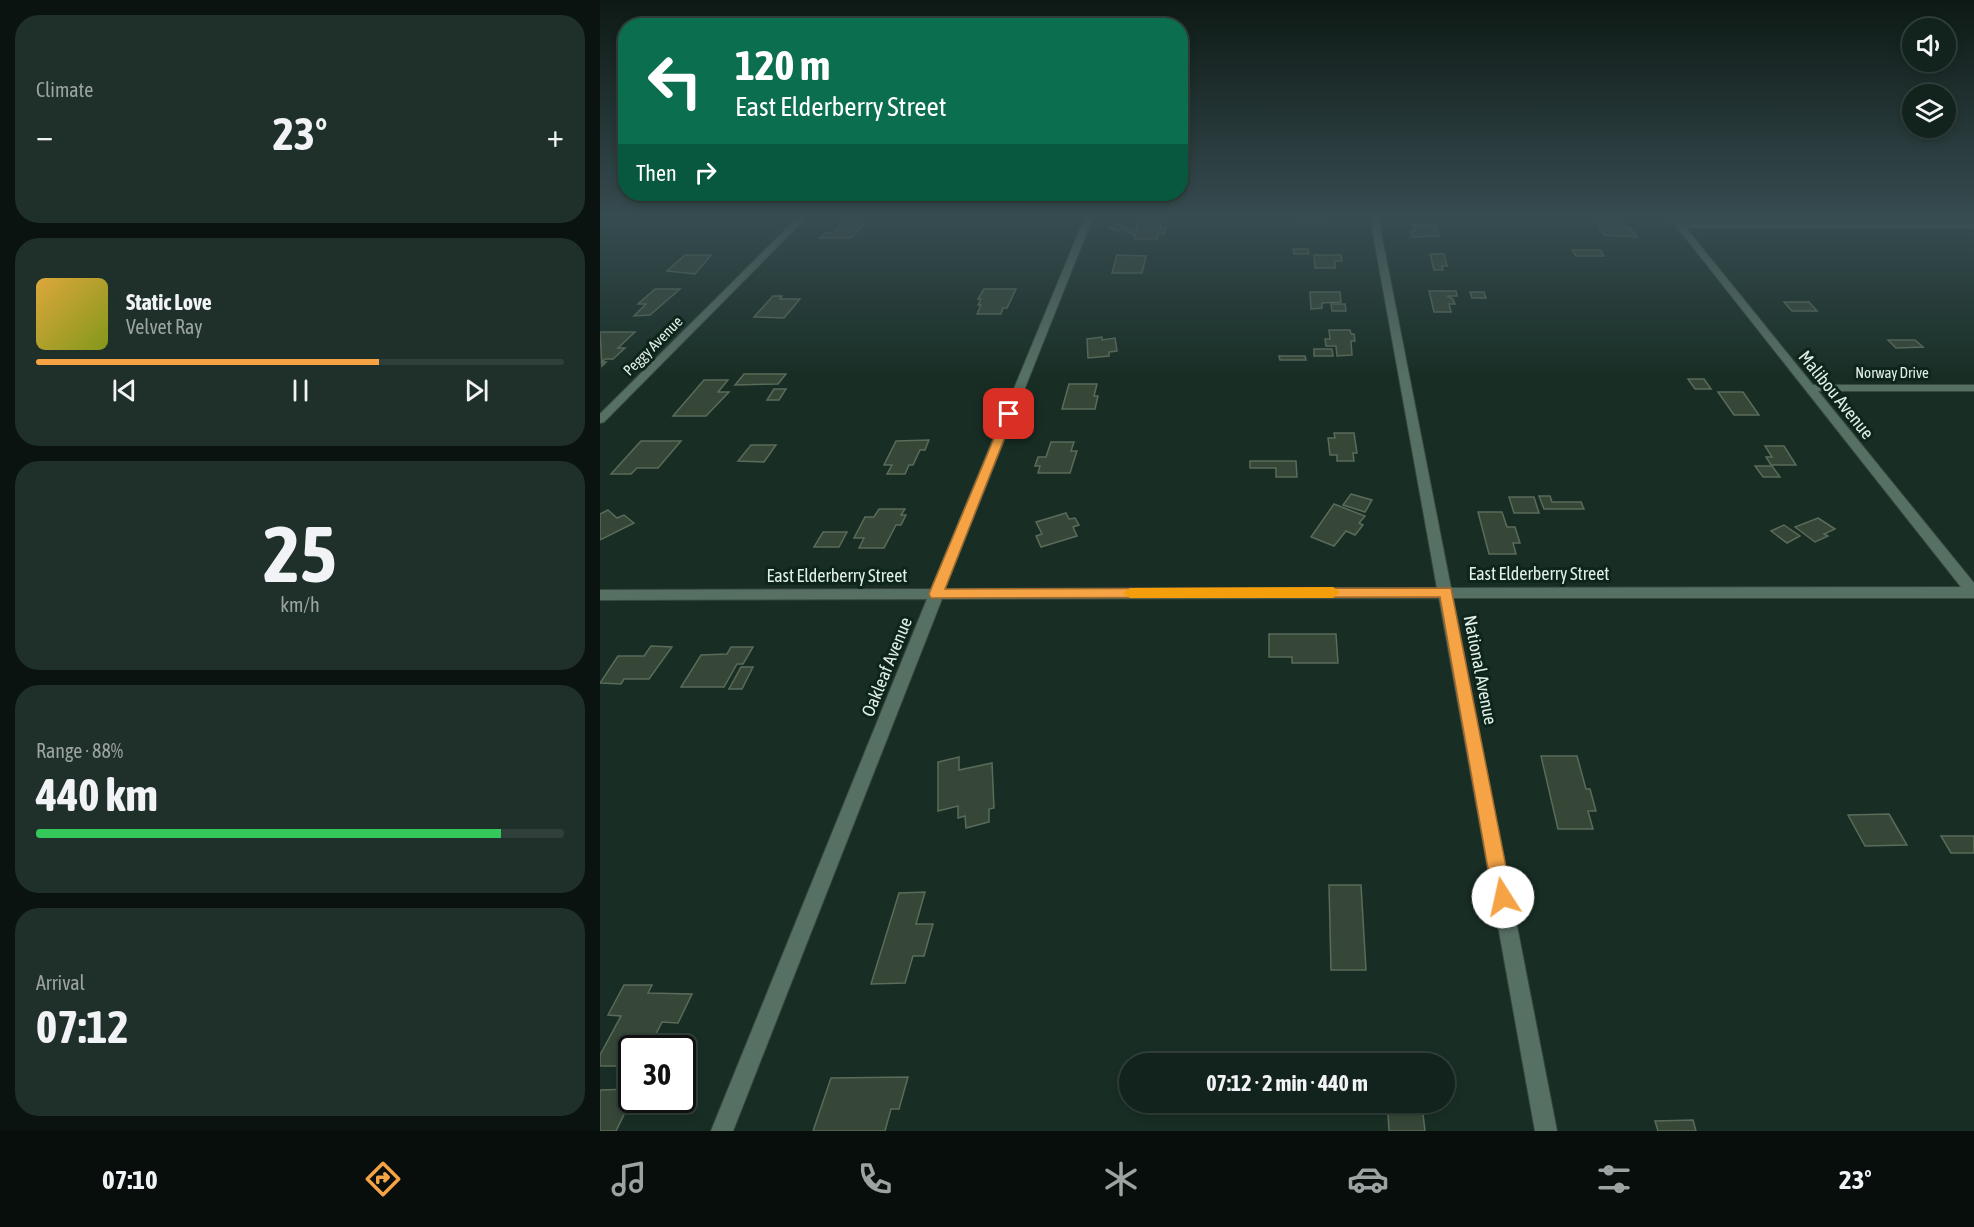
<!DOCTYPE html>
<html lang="en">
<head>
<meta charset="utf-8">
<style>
  :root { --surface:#12221c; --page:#1f2f29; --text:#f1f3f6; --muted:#9ca4a3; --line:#313f3b; --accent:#f5a345 }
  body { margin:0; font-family:"Asap Condensed",sans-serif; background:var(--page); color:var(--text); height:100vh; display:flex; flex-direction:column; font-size:22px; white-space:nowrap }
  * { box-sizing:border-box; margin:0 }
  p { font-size:20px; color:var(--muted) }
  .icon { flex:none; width:33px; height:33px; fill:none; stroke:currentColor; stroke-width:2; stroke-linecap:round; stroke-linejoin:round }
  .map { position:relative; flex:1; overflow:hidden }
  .side { display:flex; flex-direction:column; gap:15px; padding:15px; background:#0a130f; width:600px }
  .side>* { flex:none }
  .top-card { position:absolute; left:18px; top:18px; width:570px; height:183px; border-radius:24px; box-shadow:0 3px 9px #0003,0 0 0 2px var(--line); background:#0b6e4f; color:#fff; overflow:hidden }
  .fabs { position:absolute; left:1302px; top:18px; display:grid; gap:12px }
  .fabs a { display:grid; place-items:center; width:54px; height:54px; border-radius:50%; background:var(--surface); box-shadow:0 3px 9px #0003,0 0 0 2px var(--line); font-size:30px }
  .speed { position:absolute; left:18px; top:1035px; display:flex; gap:12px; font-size:30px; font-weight:700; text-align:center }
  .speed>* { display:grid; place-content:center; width:78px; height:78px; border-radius:50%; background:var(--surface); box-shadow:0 3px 9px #0003,0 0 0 2px var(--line); line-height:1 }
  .speed .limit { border:3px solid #111; border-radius:9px; background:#fff; color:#111 }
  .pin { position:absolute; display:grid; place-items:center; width:51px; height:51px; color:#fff; margin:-26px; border-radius:12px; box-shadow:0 3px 9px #0006 }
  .me { position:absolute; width:66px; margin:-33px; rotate:350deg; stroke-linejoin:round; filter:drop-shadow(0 0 4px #0008) }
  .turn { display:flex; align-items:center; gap:21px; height:126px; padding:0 18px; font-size:27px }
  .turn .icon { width:78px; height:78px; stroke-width:2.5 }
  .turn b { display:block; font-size:42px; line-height:51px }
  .then { display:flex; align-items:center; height:57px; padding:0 18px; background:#0003; gap:12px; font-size:22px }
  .big { font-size:45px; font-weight:700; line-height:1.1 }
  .side .card { flex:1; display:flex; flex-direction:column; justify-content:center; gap:9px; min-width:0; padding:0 21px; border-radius:24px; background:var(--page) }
  .side .dial { align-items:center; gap:0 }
  .dial b { font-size:78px; line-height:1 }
  .song { display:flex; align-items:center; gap:18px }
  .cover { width:72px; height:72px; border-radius:9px; background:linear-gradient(135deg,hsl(40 70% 55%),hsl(70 70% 35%)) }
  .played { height:6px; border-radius:3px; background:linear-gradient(90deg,var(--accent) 65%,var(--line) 65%) }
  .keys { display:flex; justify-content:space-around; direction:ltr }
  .heat { display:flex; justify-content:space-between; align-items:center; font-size:33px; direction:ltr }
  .charge { height:9px; border-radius:4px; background:linear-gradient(90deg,#34c759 88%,var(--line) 0) }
  .trip { position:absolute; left:519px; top:1053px; width:336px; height:60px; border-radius:30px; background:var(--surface); box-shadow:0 3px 9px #0003,0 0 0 2px var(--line); font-weight:700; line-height:60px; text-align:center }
  .tab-bar { display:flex; height:96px; justify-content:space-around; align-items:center; background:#070e0b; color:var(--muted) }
  .tab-bar .icon { width:42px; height:42px }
  .tab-bar .selected { color:var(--accent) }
  .tab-bar b { font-size:27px; color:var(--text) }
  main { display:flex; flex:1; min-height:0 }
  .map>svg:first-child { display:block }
  .building { fill:#364737; stroke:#5a6b5a; stroke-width:1.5 }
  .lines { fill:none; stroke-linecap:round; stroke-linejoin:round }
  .minor-casing { stroke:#384a42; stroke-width:2 }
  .minor { fill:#577064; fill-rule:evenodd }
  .route { fill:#f5a345; stroke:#9f6a2d; stroke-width:1.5 }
  .slow { fill:#f59e0b }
  .labels { text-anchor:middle; stroke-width:6; stroke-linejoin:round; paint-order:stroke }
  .far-street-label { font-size:15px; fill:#e1efe8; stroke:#0e251b }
  .street-label { font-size:18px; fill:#e1efe8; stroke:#0e251b }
</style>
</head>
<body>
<main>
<section class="side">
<div class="card"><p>Climate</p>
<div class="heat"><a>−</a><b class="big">23°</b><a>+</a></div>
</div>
<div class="card">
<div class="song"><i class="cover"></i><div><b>Static Love</b><p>Velvet Ray</p></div></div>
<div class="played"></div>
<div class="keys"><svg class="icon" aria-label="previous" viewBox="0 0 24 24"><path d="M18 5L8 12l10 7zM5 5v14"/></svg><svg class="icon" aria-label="pause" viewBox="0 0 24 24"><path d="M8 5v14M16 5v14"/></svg><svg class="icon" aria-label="next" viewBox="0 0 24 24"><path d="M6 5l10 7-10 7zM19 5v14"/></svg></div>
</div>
<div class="card dial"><b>25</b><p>km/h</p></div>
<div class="card"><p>Range · 88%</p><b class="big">440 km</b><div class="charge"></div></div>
<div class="card"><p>Arrival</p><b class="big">07:12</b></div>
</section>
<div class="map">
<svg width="1374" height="1131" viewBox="0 0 1374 1131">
  <rect width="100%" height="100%" fill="#182e25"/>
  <g class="building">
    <polygon points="700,217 725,217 725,219 721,219 721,222 700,222"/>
    <polygon points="996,222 1017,222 1031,229 1037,237 1004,235"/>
    <polygon points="242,223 264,224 251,238 220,238 225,233 233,233"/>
    <polygon points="538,223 561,223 560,228 566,228 565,234 558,234 557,239 535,239 536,236 523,229 517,231 509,227 518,224 536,231"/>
    <polygon points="813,225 835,225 839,236 812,237 811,231 815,231"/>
    <polygon points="693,249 708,249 709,254 694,254"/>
    <polygon points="972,250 1000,250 1004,256 976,256"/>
    <polygon points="830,254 844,254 847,266 842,266 843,270 834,270"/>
    <polygon points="85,255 111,255 95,274 67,271"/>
    <polygon points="517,255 546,256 542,273 512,273"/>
    <polygon points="714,255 741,255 742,261 735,261 735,268 715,268"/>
    <polygon points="55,289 80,289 50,315 34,316 46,304 38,304"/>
    <polygon points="384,289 416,289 407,308 403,308 401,314 377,314 381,305 378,305 381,299 378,299"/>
    <polygon points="829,291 856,291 857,296 847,296 853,299 855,304 849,304 851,312 834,312"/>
    <polygon points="710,292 740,292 741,302 722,303 722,308 711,309"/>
    <polygon points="870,292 884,292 886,298 872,298"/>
    <polygon points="173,296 182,296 180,299 200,299 184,318 154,317"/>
    <polygon points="1184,302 1209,302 1217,311 1192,311"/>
    <polygon points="731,304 745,304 746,311 732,311"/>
    <polygon points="729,330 750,330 751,334 754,334 755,341 751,341 752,355 737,356 736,346 726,346 725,339 730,339"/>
    <polygon points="0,332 35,332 18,348 25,348 13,359 5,359 2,362 6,362 2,366"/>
    <polygon points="502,337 502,340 515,338 517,351 509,352 509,356 488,358 487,339"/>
    <polygon points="1288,340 1315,340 1323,347 1296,348"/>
    <polygon points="714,349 732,349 733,356 714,356"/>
    <polygon points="679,356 705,356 706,360 680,360"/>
    <polygon points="144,374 186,374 178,384 135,385"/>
    <polygon points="1088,379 1104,379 1111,389 1095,389"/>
    <polygon points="104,380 128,380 118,392 129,392 106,416 73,416"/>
    <polygon points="469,384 497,384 494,396 498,396 495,409 462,409"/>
    <polygon points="174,389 186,389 179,400 167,400"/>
    <polygon points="1118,392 1143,392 1159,415 1134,415"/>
    <polygon points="734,433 754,433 757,453 753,453 754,461 737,461 737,455 730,455 728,438 735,438"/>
    <polygon points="329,440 325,450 320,450 313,465 309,465 305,474 287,474 292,465 284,465 296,441"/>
    <polygon points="41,441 81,441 58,468 37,468 31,474 11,474"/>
    <polygon points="451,442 474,442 471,451 477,451 470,473 438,473 440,466 435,466 438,457 446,457"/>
    <polygon points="151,445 176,445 164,462 138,461"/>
    <polygon points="1165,446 1184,446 1196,465 1171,465 1166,457 1172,457"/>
    <polygon points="650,461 696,461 697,477 676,477 676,468 650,468"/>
    <polygon points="1155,466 1172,466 1180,477 1163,477"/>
    <polygon points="751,494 772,500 765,512 743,505"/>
    <polygon points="939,496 950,496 952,502 981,502 984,509 944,509"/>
    <polygon points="909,497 934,497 939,513 914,513"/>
    <polygon points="734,504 765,516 759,523 763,525 755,535 746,531 734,546 711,537"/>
    <polygon points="279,509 305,509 301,515 306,515 301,525 296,525 284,548 259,548 264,538 254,538 265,517 274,517"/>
    <polygon points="8,510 17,518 24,515 34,523 0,540 0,514"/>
    <polygon points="878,512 902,512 907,527 915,527 920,543 913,543 916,554 889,554"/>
    <polygon points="466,513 469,519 475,518 479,525 473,527 477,536 441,547 436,536 442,534 436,522"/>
    <polygon points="1218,518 1235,529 1224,534 1228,536 1215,542 1195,527"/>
    <polygon points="1184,525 1200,536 1187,543 1171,531"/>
    <polygon points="223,532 247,532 239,547 214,547"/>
    <polygon points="669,634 736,634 738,663 692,663 692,657 669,657"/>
    <polygon points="51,646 72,647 49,679 24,679 21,684 0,683 18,656 44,656"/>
    <polygon points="131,647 153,647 143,664 137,664 124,687 81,687 101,655 127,654"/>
    <polygon points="141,667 153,667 142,689 129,689"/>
    <polygon points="941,756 977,756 986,789 990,789 996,811 988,811 993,829 958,829"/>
    <polygon points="359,757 359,770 392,763 394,808 389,809 389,822 366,828 365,816 358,818 358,806 338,811 338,762"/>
    <polygon points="1289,814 1307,845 1265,846 1248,815"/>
    <polygon points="1341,836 1374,836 1374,853 1351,853"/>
    <polygon points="729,885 761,885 766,970 731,970"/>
    <polygon points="325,892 316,924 333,924 324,956 313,956 305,983 271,984 299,893"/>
    <polygon points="24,985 52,985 48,993 92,994 78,1023 62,1022 49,1048 32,1048 32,1066 0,1066 0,1055 21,1016 8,1015"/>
    <polygon points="308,1077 299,1109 291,1109 285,1131 213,1131 231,1078"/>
    <polygon points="32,1089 32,1098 16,1131 0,1131 0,1090"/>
    <polygon points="788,1114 823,1114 825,1131 789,1131"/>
    <polygon points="1093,1120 1096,1131 1058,1131 1055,1121"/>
  </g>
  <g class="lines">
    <g class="minor-casing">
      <g id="minor">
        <polygon points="198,217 207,217 4,422 0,423 0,414"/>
        <polygon points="485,217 493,217 345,589 837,588 770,217 778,217 851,588 1361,587 1069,217 1077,217 1082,224 1374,224 1374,228 1086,228 1213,385 1374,385 1374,391 1218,391 1374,583 1374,598 853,598 957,1131 935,1131 839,598 342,599 133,1131 111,1131 327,599 0,600 0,590 331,589"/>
      </g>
    </g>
    <use href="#minor" class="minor"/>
  </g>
  <linearGradient id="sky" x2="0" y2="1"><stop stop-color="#0d1914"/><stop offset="0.58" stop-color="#374c51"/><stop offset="1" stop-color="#374c51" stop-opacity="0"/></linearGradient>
  <rect width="1374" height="375" fill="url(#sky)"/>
  <polygon class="route" points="405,412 414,414 345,589 851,588 912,897 910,903 903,906 896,903 893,897 840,597 331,598 329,594"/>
  <polygon class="slow" points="733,587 740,592 733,598 530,598 523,593 530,588"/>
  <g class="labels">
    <g class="far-street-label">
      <text transform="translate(53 346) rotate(-45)" y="5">Peggy Avenue</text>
      <text x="1292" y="378">Norway Drive</text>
    </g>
    <g class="street-label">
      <text transform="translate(1236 395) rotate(51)" y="6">Malibou Avenue</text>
      <text x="939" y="580">East Elderberry Street</text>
      <text x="237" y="582">East Elderberry Street</text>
      <text transform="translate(287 667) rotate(-68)" y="6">Oakleaf Avenue</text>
      <text transform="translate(880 670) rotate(79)" y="6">National Avenue</text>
    </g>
  </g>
</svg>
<div class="fabs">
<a><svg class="icon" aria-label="sound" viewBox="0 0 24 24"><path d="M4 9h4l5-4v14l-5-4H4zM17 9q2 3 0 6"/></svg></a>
<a><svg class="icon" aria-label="layers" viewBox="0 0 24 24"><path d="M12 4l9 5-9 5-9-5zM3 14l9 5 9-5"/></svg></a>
</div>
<div class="speed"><div class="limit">30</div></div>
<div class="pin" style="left:409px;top:414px;background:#d93025"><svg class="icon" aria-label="arrive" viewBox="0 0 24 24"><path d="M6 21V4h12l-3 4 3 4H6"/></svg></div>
<svg class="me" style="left:903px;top:897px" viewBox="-20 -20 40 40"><circle r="19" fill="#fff"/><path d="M0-13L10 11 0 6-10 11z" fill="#f5a345"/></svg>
<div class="trip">07:12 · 2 min · 440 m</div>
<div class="top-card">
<div class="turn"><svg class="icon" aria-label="left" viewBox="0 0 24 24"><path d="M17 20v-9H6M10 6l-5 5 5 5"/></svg><div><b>120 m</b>East Elderberry Street</div></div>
<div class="then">Then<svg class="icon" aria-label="right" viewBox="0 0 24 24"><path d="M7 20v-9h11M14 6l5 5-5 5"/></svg></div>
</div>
</div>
</main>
<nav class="tab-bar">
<b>07:10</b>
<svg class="icon selected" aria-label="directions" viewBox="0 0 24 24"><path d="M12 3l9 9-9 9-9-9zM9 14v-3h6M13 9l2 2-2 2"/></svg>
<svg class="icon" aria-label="music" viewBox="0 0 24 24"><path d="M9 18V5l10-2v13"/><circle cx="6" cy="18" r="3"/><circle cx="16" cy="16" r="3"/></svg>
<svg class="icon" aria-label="phone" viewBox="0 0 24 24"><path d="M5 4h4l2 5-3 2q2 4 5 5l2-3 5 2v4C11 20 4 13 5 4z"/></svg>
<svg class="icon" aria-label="climate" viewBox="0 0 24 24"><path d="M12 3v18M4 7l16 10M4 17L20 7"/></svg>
<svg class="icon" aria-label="car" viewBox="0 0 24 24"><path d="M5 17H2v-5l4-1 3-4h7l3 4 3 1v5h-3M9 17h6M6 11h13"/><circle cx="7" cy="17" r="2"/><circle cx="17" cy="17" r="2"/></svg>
<svg class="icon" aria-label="filters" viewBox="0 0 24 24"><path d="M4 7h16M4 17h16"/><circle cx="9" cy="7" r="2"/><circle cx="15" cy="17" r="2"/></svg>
<b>23°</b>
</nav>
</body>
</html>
